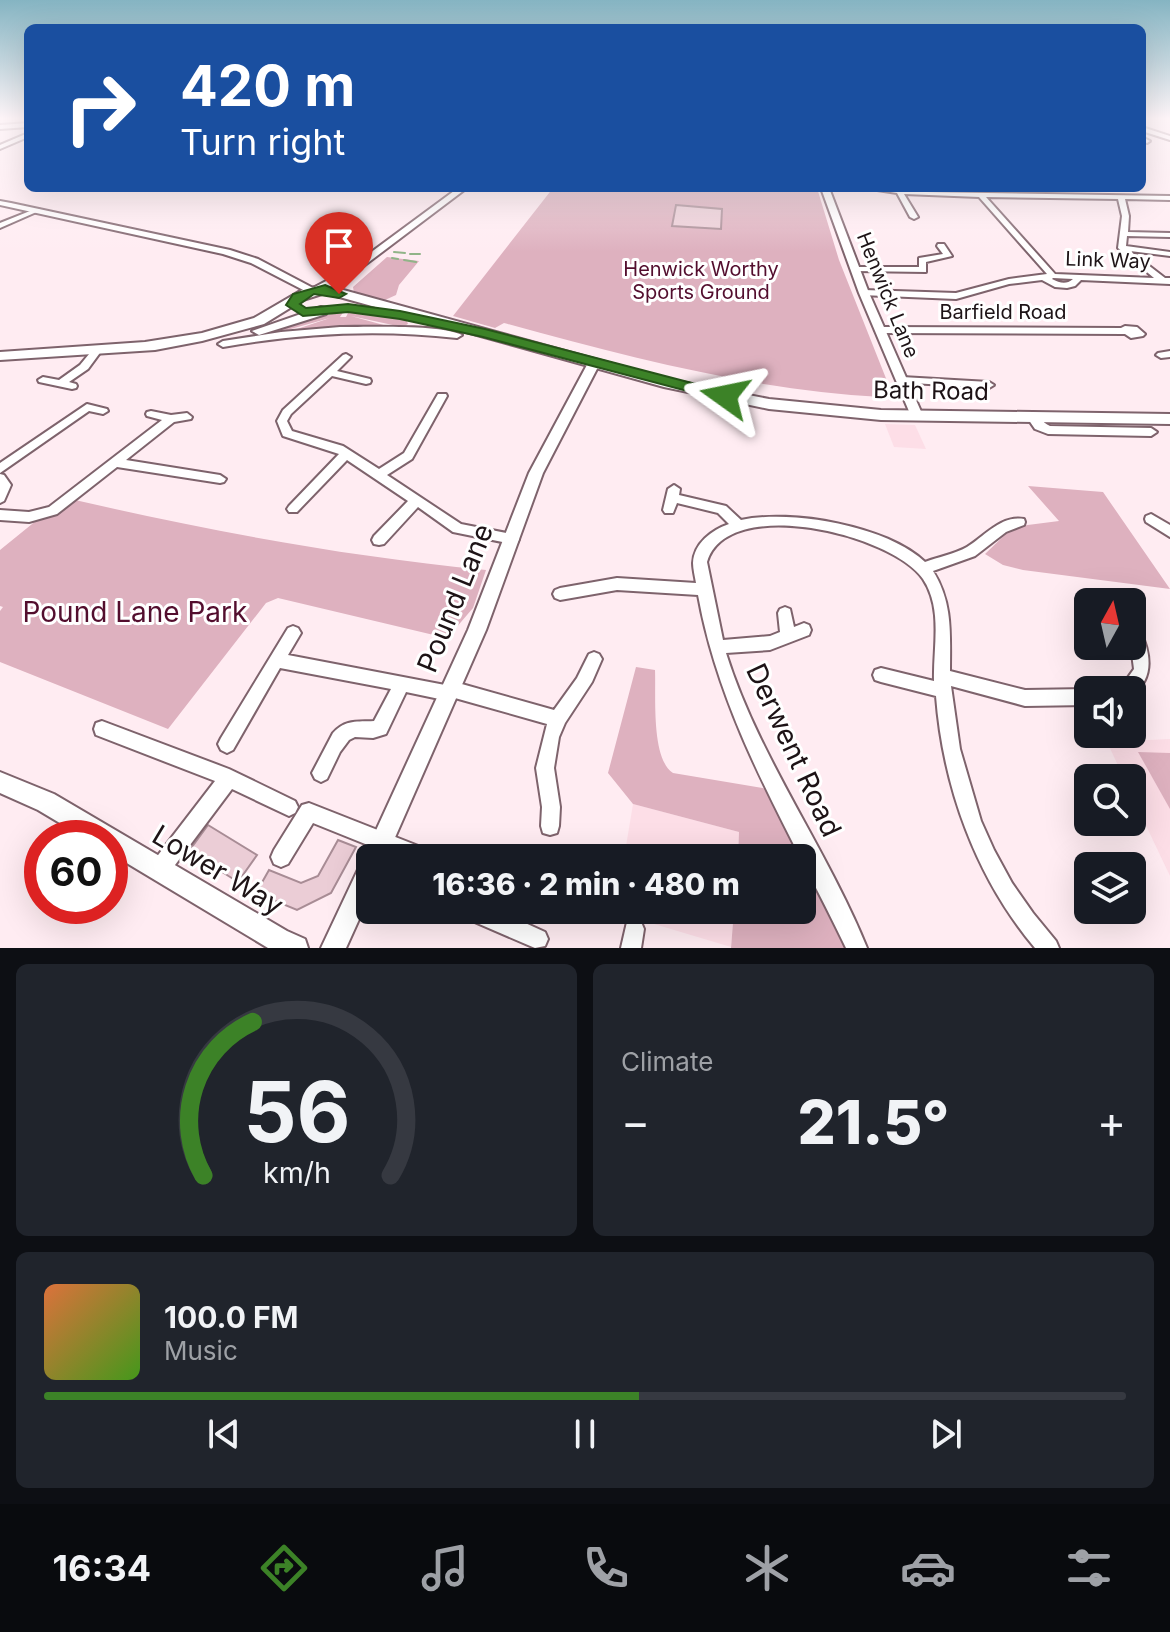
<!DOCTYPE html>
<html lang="en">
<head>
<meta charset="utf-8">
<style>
  :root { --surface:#171b24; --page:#20242c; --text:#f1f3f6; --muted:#9ea1a6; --line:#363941; --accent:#3c8227 }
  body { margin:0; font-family:Inter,sans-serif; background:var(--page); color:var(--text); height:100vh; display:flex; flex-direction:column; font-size:30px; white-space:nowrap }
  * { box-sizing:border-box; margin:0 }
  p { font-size:26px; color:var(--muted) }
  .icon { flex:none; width:44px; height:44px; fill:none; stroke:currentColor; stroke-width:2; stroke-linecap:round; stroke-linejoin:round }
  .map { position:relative; height:948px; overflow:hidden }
  .drawer { display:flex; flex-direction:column; gap:16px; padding:16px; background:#0d0f14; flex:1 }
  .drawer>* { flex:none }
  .guide { position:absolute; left:24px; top:24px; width:1122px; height:168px; border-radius:12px; box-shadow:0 8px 32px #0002; background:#1a4fa0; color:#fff; overflow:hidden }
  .needle { width:52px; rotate:8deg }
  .fabs { position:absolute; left:1074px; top:588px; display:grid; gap:16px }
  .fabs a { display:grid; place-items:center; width:72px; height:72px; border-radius:12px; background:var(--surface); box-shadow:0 8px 32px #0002; font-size:40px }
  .speed { position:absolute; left:24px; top:820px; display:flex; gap:16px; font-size:40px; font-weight:700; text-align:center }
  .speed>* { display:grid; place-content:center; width:104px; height:104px; border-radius:50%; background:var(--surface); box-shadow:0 8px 32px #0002; line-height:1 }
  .speed .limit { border:12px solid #d22; background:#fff; color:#111 }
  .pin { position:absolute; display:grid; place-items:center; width:68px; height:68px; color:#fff; margin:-82px -34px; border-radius:50% 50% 50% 0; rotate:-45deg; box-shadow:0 0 8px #0007 }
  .pin .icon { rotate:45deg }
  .me { position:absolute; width:88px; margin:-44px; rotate:282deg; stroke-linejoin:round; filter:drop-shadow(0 0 6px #0008) }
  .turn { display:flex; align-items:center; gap:28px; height:168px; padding:0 24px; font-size:36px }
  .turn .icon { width:104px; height:104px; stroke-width:2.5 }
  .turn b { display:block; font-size:56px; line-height:68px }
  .big { font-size:60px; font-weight:800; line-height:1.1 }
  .drawer .tile { flex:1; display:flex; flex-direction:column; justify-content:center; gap:12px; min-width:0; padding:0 28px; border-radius:12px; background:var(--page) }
  .drawer .dial { align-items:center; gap:0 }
  .dial svg { height:208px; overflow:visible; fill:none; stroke:var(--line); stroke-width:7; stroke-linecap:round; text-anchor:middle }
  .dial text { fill:var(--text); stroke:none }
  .song { display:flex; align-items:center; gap:24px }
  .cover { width:96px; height:96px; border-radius:12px; background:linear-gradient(135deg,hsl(20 70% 55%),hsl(100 70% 35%)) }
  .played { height:8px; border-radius:4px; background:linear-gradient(90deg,var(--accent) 55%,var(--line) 55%) }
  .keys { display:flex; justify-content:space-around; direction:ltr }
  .heat { display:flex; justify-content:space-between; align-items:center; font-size:44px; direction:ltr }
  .drawer .tiles { flex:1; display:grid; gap:16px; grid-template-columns:1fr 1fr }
  .tile:last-child { grid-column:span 2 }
  .trip { position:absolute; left:356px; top:844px; width:460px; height:80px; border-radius:12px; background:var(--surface); box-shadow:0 8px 32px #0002; font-weight:800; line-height:80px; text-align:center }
  .tabs { display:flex; height:128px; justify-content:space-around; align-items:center; background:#090b0e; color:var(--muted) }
  .tabs .icon { width:56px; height:56px }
  .tabs .current { color:var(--accent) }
  .tabs b { font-size:36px; color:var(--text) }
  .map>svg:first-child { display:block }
  .built { fill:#fddee7 }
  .green { fill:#deb1bf }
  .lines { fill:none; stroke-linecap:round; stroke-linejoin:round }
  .stream { stroke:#91b488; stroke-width:2 }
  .building { fill:#ebcdd6; stroke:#a88c95; stroke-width:2 }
  .minor-casing { stroke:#7e636c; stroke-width:4 }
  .tertiary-casing { stroke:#7e636c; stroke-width:4 }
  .primary-casing { stroke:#7e636c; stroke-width:4 }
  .minor { fill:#fff; fill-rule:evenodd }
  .tertiary { fill:#fff; fill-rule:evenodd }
  .primary { fill:#fff; fill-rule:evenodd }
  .route { fill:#3c8227; stroke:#275419; stroke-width:2 }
  .labels { text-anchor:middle; stroke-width:6; stroke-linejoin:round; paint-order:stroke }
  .far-street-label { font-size:20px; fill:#1d1316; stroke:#fff }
  .far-park-label { font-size:20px; fill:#530e2e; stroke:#fff }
  .street-label { font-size:24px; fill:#1d1316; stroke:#fff }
  .near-street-label { font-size:28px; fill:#1d1316; stroke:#fff }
  .near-park-label { font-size:28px; fill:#530e2e; stroke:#fff }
</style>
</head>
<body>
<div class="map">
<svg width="1170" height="948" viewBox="0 0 1170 948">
  <rect width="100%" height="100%" fill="#ffecf2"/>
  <g class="built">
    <polygon points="885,424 915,425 926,449 894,447"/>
    <polygon points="1170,739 1170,876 1132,796 1132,778 1124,778 1107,742"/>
    <polygon points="633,804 739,832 738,858 624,858"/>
    <polygon points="614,910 734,910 731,947 614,912"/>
  </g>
  <g class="green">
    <path d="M553 188H817L839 260 891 391 881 397C752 390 629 357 504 323L495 328 453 316Z"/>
    <polygon points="387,257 419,261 399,285 396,295 385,300 354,293 353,287"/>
    <polygon points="344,311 340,317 346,317 349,311 406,319 408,324 402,327 351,316 398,329 285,333 330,318 280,332 279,327"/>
    <polygon points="1028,486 1103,492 1170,589 1023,570 1003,565 985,554 1013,527 1059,521"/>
    <path d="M75 500C214 532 344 556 486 570L473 608 449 636H438L278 598 266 603 168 729 0 662V611L3 607 0 606V550L37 520 55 514Z"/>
    <path d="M636 667 655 670C656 696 651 759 673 773L768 789 801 858H738L739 832 633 804 608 773Z"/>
    <polygon points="1138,752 1170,753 1170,809"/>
    <polygon points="802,860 845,948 731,948 734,910 802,910"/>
  </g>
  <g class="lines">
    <g class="stream">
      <polyline points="394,252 405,253"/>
      <polyline points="410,254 420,254"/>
      <polyline points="392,258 398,259"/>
      <polyline points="404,260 416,262"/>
    </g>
  </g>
  <g class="building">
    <polygon points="676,205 722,209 721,229 672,226"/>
    <polygon points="208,825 257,855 238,882 189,851"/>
    <polygon points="338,840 356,847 331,893 297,910 256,893 269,870 301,883 318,876"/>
  </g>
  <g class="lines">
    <g class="minor-casing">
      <g id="minor">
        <polygon points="28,123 28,127 0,129 0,125"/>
        <polygon points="28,133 28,137 0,149 0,145"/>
        <polygon points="1142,137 1150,141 1147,143 1142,141"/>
        <path d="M864 188 926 192 1170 196V200L1125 199 1129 216 1128 232 1170 233V237L1127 236 1126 246 1170 252V256L1130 251 1165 278H1170V284L1081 280 1075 286 1067 288 1055 287 1042 280 1009 284 956 299 861 295V291L864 290 956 293 1009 279 1047 274 979 197 904 194 918 217 914 219 910 217 897 193ZM986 197 1118 199 1122 216 1118 248 1154 278 1055 274ZM1052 279 1053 278 1073 279C1066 285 1060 283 1052 279Z"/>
        <polygon points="35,209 41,210 0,228 0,223"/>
        <polygon points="938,244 944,244 952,256 926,262 926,272 855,271 851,269 855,267 919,267 919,258 943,254 937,246"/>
        <polygon points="1125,326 1137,327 1145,334 1143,336 1131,338 1125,334 880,333 875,330 880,327 1121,328"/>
        <path d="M340 327C366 327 441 324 462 335L457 338C378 329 301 333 223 347L218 344 223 341 281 332Z"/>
        <polygon points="97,347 102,350 88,369 69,382 76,384 77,386 76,388 72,389 39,382 38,380 43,377 59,380 80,365 94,348"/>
        <polygon points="1170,351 1170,357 1161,358 1156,355 1158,353"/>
        <polygon points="346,354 351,357 337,371 370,379 371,381 370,383 366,384 332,376 291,414 287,421 292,431 343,446 379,469 404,453 438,394 446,394 447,396 412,459 387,475 461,524 517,535 519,539 517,543 512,544 453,532 418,507 384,544 379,545 374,544 372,540 374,536 408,501 347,460 297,512 289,512 287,509 289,506 339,454 283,436 277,421 283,410 343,355"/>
        <polygon points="902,377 989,382 994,385 989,388 898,382 897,380"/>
        <polygon points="87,404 107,409 108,411 103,414 89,411 0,473 0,463"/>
        <polygon points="151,411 171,415 187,413 192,417 191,419 174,422 126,460 220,475 226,479 224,482 220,483 117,467 57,514 29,522 0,520 0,510 29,512 49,507 162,420 147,416 146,414 147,412"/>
        <path d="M1031 412C1038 414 1042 423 1050 426L1151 428 1157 432 1151 436 1048 434 1035 429 1026 416Z"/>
        <polygon points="0,474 4,475 11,485 4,501 0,503"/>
        <path d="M674 485 680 489 679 495 726 506 741 520C791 509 888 526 925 562 938 557 955 554 967 547 985 536 1001 515 1024 519L1025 522 1024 525 1006 532 975 556 933 571C953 603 950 634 950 671L1025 690 1088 689 1090 690H1088V705L1025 706 951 686 960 749 981 821 994 850 1012 883 1033 913 1056 941 1059 948H1035C976 878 943 787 936 696L881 682 875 680 873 675 875 670 881 668 934 681C933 647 943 609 923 579 892 534 727 494 707 562L723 640 770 636 780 632 778 613 780 609 785 607 790 609 794 627 804 623 809 625 811 630 809 635 770 650 726 653C759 758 826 847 867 948H846C791 833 721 723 698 595L617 590 560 600 555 598 553 594 555 590 560 588 617 578 696 583C695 577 693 569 693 563 694 543 712 530 729 524L718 513 677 503 673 513H665L663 510 668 489Z"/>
        <polygon points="1151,514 1170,525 1170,537 1146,522 1145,519 1146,516"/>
        <path d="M1132 620 1137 622 1139 627C1150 652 1156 676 1132 696V690H1119L1134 669 1131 646Z"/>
        <path d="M293 626 298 628 301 633 288 655 445 685 451 681 554 710 577 678 589 654 594 652 599 654 602 659 592 682 565 723 559 737 554 768 560 807 559 826 557 833 550 835 543 833 541 826 542 807 536 768 547 724 455 698 449 701 406 692 386 734 373 738 355 737 349 740 340 752 327 779 321 782 315 779 312 773 333 733C346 719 357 722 374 721L391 689 280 668 233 750 227 753 221 750 218 744 221 738 288 628Z"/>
        <polygon points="102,721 229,769 295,801 298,807 295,813 289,816 232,789 166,877 159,880 152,877 149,870 152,863 215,781 96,735 94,729 96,723"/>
        <polygon points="309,803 431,851 434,858 400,858 313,823 288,864 281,867 274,864 271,857 274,850 302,805"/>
        <polygon points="460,910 494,910 505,915 507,910 527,910 523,922 545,932 548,939 545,946 535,948 463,917"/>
        <polygon points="634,919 641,922 644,929 641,948 621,948 627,922"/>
      </g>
    </g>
    <g class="tertiary-casing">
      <g id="tertiary">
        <polygon points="1142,127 1170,136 1170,140 1142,131"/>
        <polygon points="458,188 467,188 353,274 322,291 311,294 251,263 223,254 0,205 0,201 11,203 230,250 258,259 313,288 347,270"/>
        <polygon points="821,188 829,188 869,293 923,416 921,419 917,420 911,416 859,293"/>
        <polygon points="594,360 600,363 543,473 486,630 386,858 370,858 370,895 346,948 321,948 362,861 365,860 367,850 468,630 529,473 588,363"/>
        <polygon points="0,772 54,794 287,931 305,939 308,948 268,948 110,853 110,838 85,838 38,810 0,793"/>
      </g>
    </g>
    <g class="primary-casing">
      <g id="primary">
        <polygon points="325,285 671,380 769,399 881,410 1170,414 1170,424 881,420 769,409 664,387 325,293 303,300 264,324 202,341 155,350 0,360 0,352 145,342 202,333 254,318 302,290"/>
        <polygon points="321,307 326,308 326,314 259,335 252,331"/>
      </g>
    </g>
    <use href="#minor" class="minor"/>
    <use href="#tertiary" class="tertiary"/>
    <use href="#primary" class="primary"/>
  </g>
  <linearGradient id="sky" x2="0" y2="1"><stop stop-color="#85b4c2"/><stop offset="0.47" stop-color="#fff6f9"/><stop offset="1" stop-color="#fff6f9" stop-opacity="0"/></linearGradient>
  <rect width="1170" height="252" fill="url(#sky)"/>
  <polygon class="route" points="325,285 346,294 339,298 314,294 300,304 306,308 348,304 400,311 485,329 730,393 733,396 725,401 483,337 400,319 348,312 303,316 286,305 293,294"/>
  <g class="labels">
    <g class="far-street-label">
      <text transform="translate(1108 260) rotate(2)" y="7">Link Way</text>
      <text transform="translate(888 295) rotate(68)" y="7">Henwick Lane</text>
      <text x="1003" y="319">Barfield Road</text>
    </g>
    <g class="far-park-label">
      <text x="701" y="276">Henwick Worthy<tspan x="701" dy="23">Sports Ground</tspan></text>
    </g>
    <g class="street-label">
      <text transform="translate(931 391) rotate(1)" y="8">Bath Road</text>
    </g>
    <g class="near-street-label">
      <text transform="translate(455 598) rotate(-68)" y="10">Pound Lane</text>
      <text transform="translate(794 750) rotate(65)" y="10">Derwent Road</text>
      <text transform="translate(218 870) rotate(31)" y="10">Lower Way</text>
    </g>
    <g class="near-park-label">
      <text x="135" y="622">Pound Lane Park</text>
    </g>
  </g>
</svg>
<div class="fabs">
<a><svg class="needle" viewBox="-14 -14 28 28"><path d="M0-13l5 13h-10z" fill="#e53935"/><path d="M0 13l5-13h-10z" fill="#9ea1a6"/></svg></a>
<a><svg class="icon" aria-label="sound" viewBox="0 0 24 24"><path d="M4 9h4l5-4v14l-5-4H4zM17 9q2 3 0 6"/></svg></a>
<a><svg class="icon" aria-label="search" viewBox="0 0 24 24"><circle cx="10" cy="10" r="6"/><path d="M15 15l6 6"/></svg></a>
<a><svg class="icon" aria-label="layers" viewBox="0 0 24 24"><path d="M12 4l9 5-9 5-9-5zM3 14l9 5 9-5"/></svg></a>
</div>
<div class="speed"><div class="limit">60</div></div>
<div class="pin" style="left:339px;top:294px;background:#d93025"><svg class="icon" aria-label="arrive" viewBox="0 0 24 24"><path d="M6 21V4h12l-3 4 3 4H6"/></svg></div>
<svg class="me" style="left:725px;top:396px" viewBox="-20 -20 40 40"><path d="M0-17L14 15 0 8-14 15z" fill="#3c8227" stroke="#fff" stroke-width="4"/></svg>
<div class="trip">16:36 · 2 min · 480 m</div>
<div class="guide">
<div class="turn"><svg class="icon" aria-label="right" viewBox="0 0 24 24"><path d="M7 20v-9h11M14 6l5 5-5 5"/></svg><div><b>420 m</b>Turn right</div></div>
</div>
</div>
<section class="drawer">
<div class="tiles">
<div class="tile dial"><svg viewBox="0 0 100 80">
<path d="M14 69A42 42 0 1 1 86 69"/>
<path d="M14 69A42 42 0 0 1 33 10" stroke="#3c8227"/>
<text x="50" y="56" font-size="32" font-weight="700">56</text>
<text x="50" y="72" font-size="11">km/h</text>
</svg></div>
<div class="tile"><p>Climate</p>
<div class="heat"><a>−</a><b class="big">21.5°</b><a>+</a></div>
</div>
<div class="tile">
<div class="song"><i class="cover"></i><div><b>100.0 FM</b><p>Music</p></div></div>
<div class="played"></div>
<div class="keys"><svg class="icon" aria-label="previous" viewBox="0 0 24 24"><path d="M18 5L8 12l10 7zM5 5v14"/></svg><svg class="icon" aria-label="pause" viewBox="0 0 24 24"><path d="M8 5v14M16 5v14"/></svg><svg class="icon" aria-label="next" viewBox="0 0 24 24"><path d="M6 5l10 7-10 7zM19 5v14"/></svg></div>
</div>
</div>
</section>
<nav class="tabs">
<b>16:34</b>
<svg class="icon current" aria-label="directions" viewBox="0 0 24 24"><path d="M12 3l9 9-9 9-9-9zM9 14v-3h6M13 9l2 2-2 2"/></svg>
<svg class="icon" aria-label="music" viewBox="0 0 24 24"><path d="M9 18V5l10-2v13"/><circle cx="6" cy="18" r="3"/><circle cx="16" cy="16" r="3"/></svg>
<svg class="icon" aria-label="phone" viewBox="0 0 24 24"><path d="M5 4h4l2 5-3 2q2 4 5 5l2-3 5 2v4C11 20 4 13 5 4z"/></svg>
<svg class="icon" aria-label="climate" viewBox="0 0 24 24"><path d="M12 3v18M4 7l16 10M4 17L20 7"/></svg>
<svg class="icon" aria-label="car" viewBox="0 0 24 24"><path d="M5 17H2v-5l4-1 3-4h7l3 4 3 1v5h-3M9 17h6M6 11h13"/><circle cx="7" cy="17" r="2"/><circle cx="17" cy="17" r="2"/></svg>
<svg class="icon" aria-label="filters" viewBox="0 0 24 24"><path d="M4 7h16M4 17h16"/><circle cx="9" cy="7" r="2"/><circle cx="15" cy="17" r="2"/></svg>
</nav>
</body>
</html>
